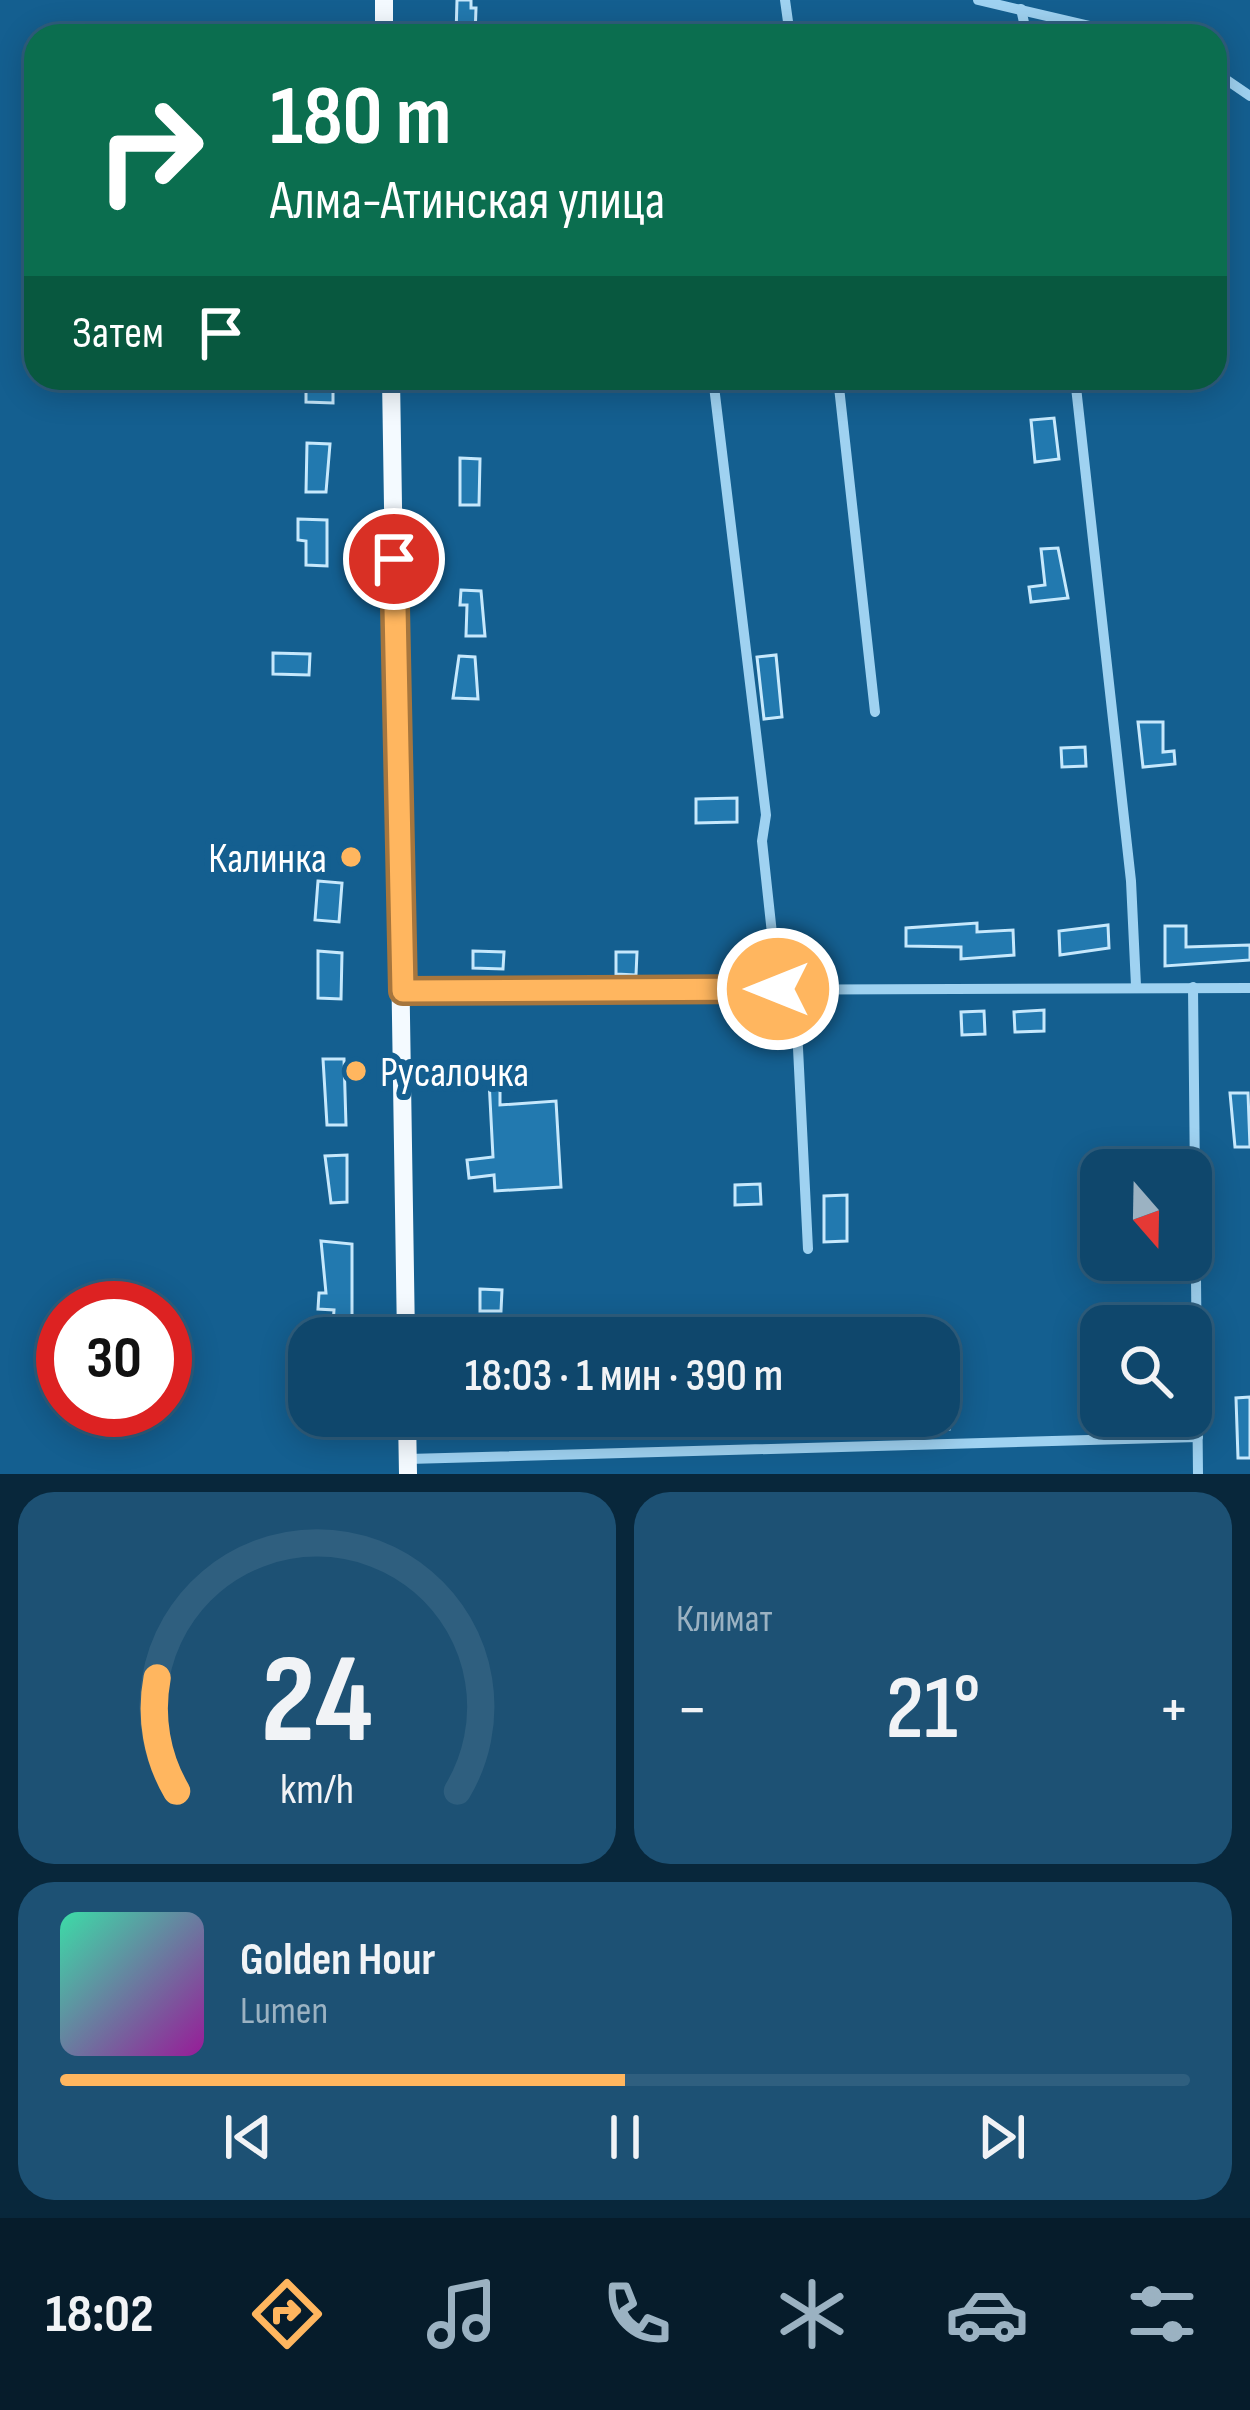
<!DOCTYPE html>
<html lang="ru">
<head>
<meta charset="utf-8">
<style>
  :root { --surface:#0f476c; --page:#1d5174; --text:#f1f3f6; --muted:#9bb2c2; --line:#2f5f7f; --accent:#ffb65f }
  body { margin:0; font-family:"Sofia Sans Condensed",sans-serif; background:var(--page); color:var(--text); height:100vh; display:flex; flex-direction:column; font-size:45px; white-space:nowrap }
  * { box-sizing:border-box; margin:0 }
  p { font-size:39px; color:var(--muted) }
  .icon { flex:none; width:66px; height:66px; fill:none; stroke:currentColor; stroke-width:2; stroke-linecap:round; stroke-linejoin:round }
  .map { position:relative; height:1474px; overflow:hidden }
  .drawer { display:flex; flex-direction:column; gap:18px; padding:18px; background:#08273b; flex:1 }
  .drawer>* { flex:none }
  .top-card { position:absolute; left:24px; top:24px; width:1203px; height:366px; border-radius:36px; box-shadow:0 6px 30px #0003,0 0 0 3px var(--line); background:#0b6e4f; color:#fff; overflow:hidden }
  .needle { width:78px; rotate:160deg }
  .buttons { position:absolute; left:1080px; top:1149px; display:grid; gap:24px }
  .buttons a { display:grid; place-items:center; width:132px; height:132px; border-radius:24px; background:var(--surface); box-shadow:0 6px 30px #0003,0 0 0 3px var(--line); font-size:60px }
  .speed { position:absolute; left:36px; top:1281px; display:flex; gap:24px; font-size:60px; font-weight:700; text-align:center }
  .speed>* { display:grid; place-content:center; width:156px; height:156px; border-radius:50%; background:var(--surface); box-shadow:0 6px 30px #0003,0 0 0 3px var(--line); line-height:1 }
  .speed .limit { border:18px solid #d22; background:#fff; color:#111 }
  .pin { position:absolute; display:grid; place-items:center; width:102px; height:102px; color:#fff; margin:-51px; border:6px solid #fff; border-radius:50%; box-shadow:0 3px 12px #0007 }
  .me { position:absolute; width:132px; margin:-66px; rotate:270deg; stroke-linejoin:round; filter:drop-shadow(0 0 9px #0008) }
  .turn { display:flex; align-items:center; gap:42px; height:252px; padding:0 48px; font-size:54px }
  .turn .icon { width:156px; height:156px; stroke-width:2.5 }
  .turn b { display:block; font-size:84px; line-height:102px }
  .then { display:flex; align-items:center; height:114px; padding:0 48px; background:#0003; gap:24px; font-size:45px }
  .big { font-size:90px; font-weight:600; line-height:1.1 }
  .drawer .tile { flex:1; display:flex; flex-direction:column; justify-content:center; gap:18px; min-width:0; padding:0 42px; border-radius:36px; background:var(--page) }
  .drawer .dial { align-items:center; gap:0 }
  .dial svg { height:312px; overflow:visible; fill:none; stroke:var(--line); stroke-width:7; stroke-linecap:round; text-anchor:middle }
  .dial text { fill:var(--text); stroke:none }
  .song { display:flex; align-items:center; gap:36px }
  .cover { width:144px; height:144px; border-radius:18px; background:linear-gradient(135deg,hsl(160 70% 55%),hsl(300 70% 35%)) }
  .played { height:12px; border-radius:6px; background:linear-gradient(90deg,var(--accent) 50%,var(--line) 50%) }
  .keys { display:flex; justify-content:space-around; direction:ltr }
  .heat { display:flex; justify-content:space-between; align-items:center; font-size:66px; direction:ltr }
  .drawer .tiles { flex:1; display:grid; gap:18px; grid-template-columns:1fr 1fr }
  .tile:last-child { grid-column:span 2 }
  .trip { position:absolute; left:288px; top:1317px; width:672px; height:120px; border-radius:36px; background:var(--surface); box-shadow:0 6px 30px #0003,0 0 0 3px var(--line); font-weight:600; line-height:120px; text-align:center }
  .dock { display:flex; height:192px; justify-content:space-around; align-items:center; background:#061c2b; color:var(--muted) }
  .dock .icon { width:84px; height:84px }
  .dock .selected { color:var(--accent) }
  .dock b { font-size:54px; color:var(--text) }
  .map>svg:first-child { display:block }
  .building { fill:#2279af; stroke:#c6e8fc; stroke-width:3 }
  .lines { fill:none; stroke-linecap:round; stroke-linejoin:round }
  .minor { stroke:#9fd2f1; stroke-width:10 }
  .trunk { stroke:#f4faff; stroke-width:18 }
  .route-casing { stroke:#a6763e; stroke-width:30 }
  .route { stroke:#ffb65f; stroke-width:21 }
  .poi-dot { fill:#ffb65f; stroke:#145f90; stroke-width:4.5 }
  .labels { text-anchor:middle; stroke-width:12; stroke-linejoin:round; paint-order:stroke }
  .poi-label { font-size:42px; fill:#fff; stroke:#145f90; text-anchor:end }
</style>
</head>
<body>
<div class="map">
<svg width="1250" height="1474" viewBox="0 0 1250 1474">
  <rect width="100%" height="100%" fill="#145f90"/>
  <g class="building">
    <polygon points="457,0 471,0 471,8 476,8 475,36 456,36"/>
    <polygon points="306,384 333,385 333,403 306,402"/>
    <polygon points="1054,418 1059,459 1035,462 1031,420"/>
    <polygon points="307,443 330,444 326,492 306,492"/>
    <polygon points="460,458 480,459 479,505 460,505"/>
    <polygon points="298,519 327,520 327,566 306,565 306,541 298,540"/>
    <polygon points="1058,548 1068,598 1031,602 1029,587 1045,585 1041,549"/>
    <polygon points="461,590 481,591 485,636 466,636 467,605 460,605"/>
    <polygon points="273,653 310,654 309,675 273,674"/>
    <polygon points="776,655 782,717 764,719 757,657"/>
    <polygon points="459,656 475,657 478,699 453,698"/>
    <polygon points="1138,722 1163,722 1163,752 1174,751 1175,764 1143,767"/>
    <polygon points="1085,747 1086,766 1062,767 1061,748"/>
    <polygon points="737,798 737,822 696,823 696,799"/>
    <polygon points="318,881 342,883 339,922 315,920"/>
    <polygon points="977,923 977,932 1013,930 1014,955 961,959 961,947 906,946 906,928"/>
    <polygon points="1108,925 1109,948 1060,955 1059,931"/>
    <polygon points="1165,926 1186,926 1186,947 1250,945 1250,960 1165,966"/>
    <polygon points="318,951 342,953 341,999 318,998"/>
    <polygon points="473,951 504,952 503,969 473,968"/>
    <polygon points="616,952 637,952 636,975 616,974"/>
    <polygon points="1044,1010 1044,1031 1015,1032 1014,1012"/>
    <polygon points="984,1011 985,1034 962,1035 961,1012"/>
    <polygon points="323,1059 344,1059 346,1125 327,1125"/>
    <polygon points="489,1080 500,1080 500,1105 556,1101 561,1187 495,1191 494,1175 469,1178 467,1160 493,1157"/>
    <polygon points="1230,1093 1248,1093 1250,1147 1235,1147"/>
    <polygon points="347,1155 347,1202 331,1203 325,1156"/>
    <polygon points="760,1184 761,1204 735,1205 735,1185"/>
    <polygon points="847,1195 847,1241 824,1242 824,1196"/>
    <polygon points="321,1241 352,1244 352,1338 332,1338 334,1310 318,1309 319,1293 326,1293"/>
    <polygon points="480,1289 502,1290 501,1311 480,1311"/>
    <polygon points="1250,1397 1250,1458 1238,1458 1236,1398"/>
    <polygon points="725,1416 808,1416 809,1430 771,1432 771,1427 692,1435 692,1424 726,1423"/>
    <polygon points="932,1416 948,1416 949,1429 899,1429 898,1418"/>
  </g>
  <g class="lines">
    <g class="minor">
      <polyline points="785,0 790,36"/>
      <polyline points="978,0 1133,36"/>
      <polyline points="1021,9 1027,36"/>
      <polyline points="1215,72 1250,96"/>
      <polyline points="713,378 766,815 762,841 778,989"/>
      <polyline points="838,378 875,712"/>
      <polyline points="1075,378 1131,881 1136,986"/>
      <polyline points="1193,987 1198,1474"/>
      <polyline points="795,988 808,1249"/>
      <polyline points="403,991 1250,988"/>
      <polyline points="408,1459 1198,1437"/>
    </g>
    <g class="trunk">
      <polyline points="384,0 384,36"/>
      <polyline points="391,378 406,1338"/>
      <polyline points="407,1416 408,1474"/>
    </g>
  </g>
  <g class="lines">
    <g class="route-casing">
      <polyline id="route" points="394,559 403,991 778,989"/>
    </g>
    <use href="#route" class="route"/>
  </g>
  <g class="poi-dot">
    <circle cx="351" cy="857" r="12"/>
    <circle cx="356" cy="1071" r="12"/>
  </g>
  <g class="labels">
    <g class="poi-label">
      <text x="327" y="872">Калинка</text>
      <text x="380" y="1086" text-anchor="start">Русалочка</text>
    </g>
  </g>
</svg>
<div class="buttons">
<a><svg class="needle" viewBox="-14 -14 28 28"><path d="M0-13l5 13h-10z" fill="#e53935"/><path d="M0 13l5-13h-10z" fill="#9bb2c2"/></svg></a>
<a><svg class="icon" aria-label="search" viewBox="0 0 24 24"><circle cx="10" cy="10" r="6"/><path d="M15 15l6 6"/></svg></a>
</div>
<div class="speed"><div class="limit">30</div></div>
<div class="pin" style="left:394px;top:559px;background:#d93025"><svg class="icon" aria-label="arrive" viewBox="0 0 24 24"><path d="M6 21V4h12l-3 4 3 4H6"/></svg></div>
<svg class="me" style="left:778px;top:989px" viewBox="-20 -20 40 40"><circle r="17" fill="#ffb65f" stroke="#fff" stroke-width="3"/><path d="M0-11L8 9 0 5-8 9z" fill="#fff"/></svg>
<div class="trip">18:03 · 1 мин · 390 m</div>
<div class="top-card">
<div class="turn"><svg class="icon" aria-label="right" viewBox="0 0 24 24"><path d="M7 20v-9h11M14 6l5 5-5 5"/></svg><div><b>180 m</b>Алма-Атинская улица</div></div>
<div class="then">Затем<svg class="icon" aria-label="arrive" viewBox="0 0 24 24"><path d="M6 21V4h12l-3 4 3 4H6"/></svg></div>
</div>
</div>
<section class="drawer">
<div class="tiles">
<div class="tile dial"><svg viewBox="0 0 100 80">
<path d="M14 69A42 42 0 1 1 86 69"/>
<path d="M14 69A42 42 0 0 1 9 40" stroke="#ffb65f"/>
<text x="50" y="56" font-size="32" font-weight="700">24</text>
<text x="50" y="72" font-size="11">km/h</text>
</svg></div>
<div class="tile"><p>Климат</p>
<div class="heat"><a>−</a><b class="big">21°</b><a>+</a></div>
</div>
<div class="tile">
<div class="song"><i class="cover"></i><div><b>Golden Hour</b><p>Lumen</p></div></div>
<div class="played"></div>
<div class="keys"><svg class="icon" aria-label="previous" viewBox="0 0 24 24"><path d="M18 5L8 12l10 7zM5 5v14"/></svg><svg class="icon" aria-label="pause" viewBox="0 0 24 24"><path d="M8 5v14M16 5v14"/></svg><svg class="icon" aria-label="next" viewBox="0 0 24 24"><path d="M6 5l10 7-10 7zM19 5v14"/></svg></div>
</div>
</div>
</section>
<nav class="dock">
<b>18:02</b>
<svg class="icon selected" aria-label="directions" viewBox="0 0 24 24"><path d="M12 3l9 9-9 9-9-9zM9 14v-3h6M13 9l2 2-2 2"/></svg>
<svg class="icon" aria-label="music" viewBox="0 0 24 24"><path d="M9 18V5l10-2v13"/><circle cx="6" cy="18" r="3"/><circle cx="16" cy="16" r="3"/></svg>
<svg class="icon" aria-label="phone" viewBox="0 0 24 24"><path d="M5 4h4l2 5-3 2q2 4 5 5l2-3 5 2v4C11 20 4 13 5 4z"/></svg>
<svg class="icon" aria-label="climate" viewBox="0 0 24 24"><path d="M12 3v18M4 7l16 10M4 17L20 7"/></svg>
<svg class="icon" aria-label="car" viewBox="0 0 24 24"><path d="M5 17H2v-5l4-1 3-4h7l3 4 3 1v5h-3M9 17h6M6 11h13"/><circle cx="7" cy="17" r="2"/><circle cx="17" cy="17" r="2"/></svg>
<svg class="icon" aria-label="filters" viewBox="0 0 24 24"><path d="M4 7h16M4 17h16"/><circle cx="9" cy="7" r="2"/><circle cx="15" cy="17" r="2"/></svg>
</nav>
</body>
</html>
